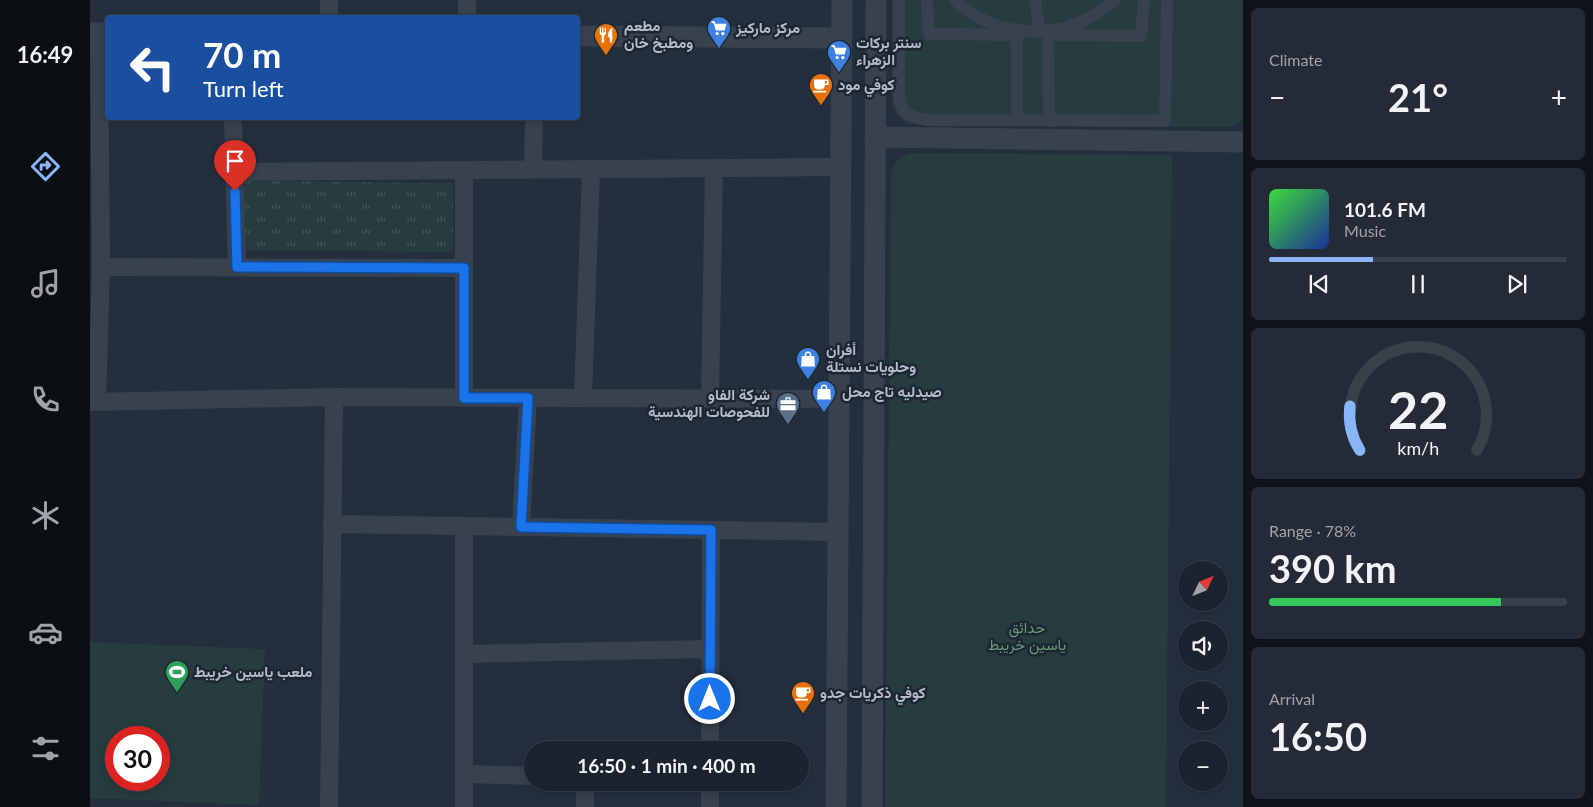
<!DOCTYPE html>
<html lang="en">
<head>
<meta charset="utf-8">
<style>
  :root { --surface:#1b232e; --page:#242b36; --text:#f1f3f6; --muted:#a0a4aa; --line:#39404a; --accent:#8ab4f8 }
  body { margin:0; font-family:Lato,Vazirmatn,sans-serif; background:var(--page); color:var(--text); height:100vh; display:flex; flex-direction:column; font-size:19px; white-space:nowrap }
  * { box-sizing:border-box; margin:0 }
  p { font-size:16px; color:var(--muted) }
  .icon { flex:none; width:28px; height:28px; fill:none; stroke:currentColor; stroke-width:2; stroke-linecap:round; stroke-linejoin:round }
  .map { position:relative; flex:1; overflow:hidden }
  .details { display:flex; flex-direction:column; gap:8px; padding:8px; background:#0f1319; width:350px }
  .details>* { flex:none }
  .hud { position:absolute; left:15px; top:15px; width:475px; height:105px; border-radius:5px; box-shadow:0 2px 8px #0003,0 0 0 1px var(--line); background:#1a4fa0; color:#fff; overflow:hidden }
  .needle { width:32px; rotate:47deg }
  .controls { position:absolute; left:1088px; top:561px; display:grid; gap:10px }
  .controls a { display:grid; place-items:center; width:50px; height:50px; border-radius:50%; background:var(--surface); box-shadow:0 2px 8px #0003,0 0 0 1px var(--line); font-size:25px }
  .speed { position:absolute; left:15px; top:726px; display:flex; gap:10px; font-size:25px; font-weight:700; text-align:center }
  .speed>* { display:grid; place-content:center; width:65px; height:65px; border-radius:50%; background:var(--surface); box-shadow:0 2px 8px #0003,0 0 0 1px var(--line); line-height:1 }
  .speed .limit { border:8px solid #d22; background:#fff; color:#111 }
  .pin { position:absolute; display:grid; place-items:center; width:42px; height:42px; color:#fff; margin:-51px -21px; border-radius:50% 50% 50% 0; rotate:-45deg; box-shadow:0 0 5px #0007 }
  .pin .icon { rotate:45deg }
  .me { position:absolute; width:55px; margin:-28px; rotate:0deg; stroke-linejoin:round; filter:drop-shadow(0 0 4px #0008) }
  .turn { display:flex; align-items:center; gap:18px; height:105px; padding:0 15px; font-size:22px }
  .turn .icon { width:65px; height:65px; stroke-width:2.5 }
  .turn b { display:block; font-size:35px; line-height:42px }
  .big { font-size:38px; font-weight:700; line-height:1.1 }
  .details .card { flex:1; display:flex; flex-direction:column; justify-content:center; gap:8px; min-width:0; padding:0 18px; border-radius:8px; background:var(--page) }
  .details .dial { align-items:center; gap:0 }
  .dial svg { height:130px; overflow:visible; fill:none; stroke:var(--line); stroke-width:7; stroke-linecap:round; text-anchor:middle }
  .dial text { fill:var(--text); stroke:none }
  .song { display:flex; align-items:center; gap:15px }
  .cover { width:60px; height:60px; border-radius:8px; background:linear-gradient(135deg,hsl(120 70% 55%),hsl(230 70% 35%)) }
  .played { height:5px; border-radius:2px; background:linear-gradient(90deg,var(--accent) 35%,var(--line) 35%) }
  .keys { display:flex; justify-content:space-around; direction:ltr }
  .heat { display:flex; justify-content:space-between; align-items:center; font-size:28px; direction:ltr }
  .charge { height:8px; border-radius:4px; background:linear-gradient(90deg,#34c759 78%,var(--line) 0) }
  .trip { position:absolute; left:434px; top:741px; width:285px; height:50px; border-radius:25px; background:var(--surface); box-shadow:0 2px 8px #0003,0 0 0 1px var(--line); font-weight:700; line-height:50px; text-align:center }
  main { display:flex; flex:1; min-height:0 }
  .tabs { display:flex; flex-direction:column; width:90px; justify-content:space-around; align-items:center; background:#0b0e12; color:var(--muted) }
  .tabs .icon { width:35px; height:35px }
  .tabs .selected { color:var(--accent) }
  .tabs b { font-size:22px; color:var(--text) }
  .map>svg:first-child { display:block }
  .grass { fill:url(#grass-tufts) }
  .park { fill:#263c3f; fill-rule:evenodd }
  .lines { fill:none; stroke-linecap:round; stroke-linejoin:round }
  .pedestrian { stroke:#38414e; stroke-width:12 }
  .minor { stroke:#38414e; stroke-width:18 }
  .tertiary { stroke:#38414e; stroke-width:21 }
  .route-casing { stroke:#114b97; stroke-width:12 }
  .route { stroke:#1a73e8; stroke-width:9 }
  .labels { text-anchor:middle; stroke-width:5; stroke-linejoin:round; paint-order:stroke }
  .poi-label { font-size:15px; font-weight:bold; fill:#b4bcc9; stroke:#1d2633; text-anchor:start }
  .park-label { font-size:15px; fill:#6b9a76; stroke:#1d2633 }
</style>
</head>
<body>
<main>
<nav class="tabs">
<b>16:49</b>
<svg class="icon selected" aria-label="directions" viewBox="0 0 24 24"><path d="M12 3l9 9-9 9-9-9zM9 14v-3h6M13 9l2 2-2 2"/></svg>
<svg class="icon" aria-label="music" viewBox="0 0 24 24"><path d="M9 18V5l10-2v13"/><circle cx="6" cy="18" r="3"/><circle cx="16" cy="16" r="3"/></svg>
<svg class="icon" aria-label="phone" viewBox="0 0 24 24"><path d="M5 4h4l2 5-3 2q2 4 5 5l2-3 5 2v4C11 20 4 13 5 4z"/></svg>
<svg class="icon" aria-label="climate" viewBox="0 0 24 24"><path d="M12 3v18M4 7l16 10M4 17L20 7"/></svg>
<svg class="icon" aria-label="car" viewBox="0 0 24 24"><path d="M5 17H2v-5l4-1 3-4h7l3 4 3 1v5h-3M9 17h6M6 11h13"/><circle cx="7" cy="17" r="2"/><circle cx="17" cy="17" r="2"/></svg>
<svg class="icon" aria-label="filters" viewBox="0 0 24 24"><path d="M4 7h16M4 17h16"/><circle cx="9" cy="7" r="2"/><circle cx="15" cy="17" r="2"/></svg>
</nav>
<div class="map">
<svg width="1153" height="807" viewBox="0 0 1153 807">
  <defs>
    <pattern id="grass-tufts" width="24" height="20" patternUnits="userSpaceOnUse" patternTransform="scale(1.25)"><rect width="24" height="20" fill="#263c3f"/><path d="M3 7l-1-3M5 7V3M7 7l1-3M15 17l-1-3M17 17v-4M19 17l1-3" fill="none" stroke="#435659"/></pattern>
  </defs>
  <rect width="100%" height="100%" fill="#242f3e"/>
  <polygon class="grass" points="154,181 363,183 363,252 154,250"/>
  <g class="park">
    <path d="M802 0H1153V119L1149 123 1138 127 820 124C809 121 804 113 802 101Z"/>
    <path d="M823 153 1082 155 1076 807H795L801 177C802 164 810 155 823 153Z"/>
    <path d="M0 642 175 649 169 805 0 798ZM26 738H69V780H26Z"/>
  </g>
  <g class="lines">
    <g class="pedestrian">
      <path d="M809 0V96C812 116 820 116 837 120L1075 121 1077 0"/>
      <polyline points="837,0 839,34 923,35"/>
      <path d="M865 0C896 31 946 39 986 24 1001 19 1013 10 1025 0"/>
      <polyline points="945,0 950,32"/>
      <polyline points="958,31 959,121"/>
      <polyline points="963,35 1051,36 1054,0"/>
      <polyline points="927,120 927,30"/>
    </g>
    <g class="minor">
      <polyline points="377,0 377,18"/>
      <polyline points="239,18 239,0"/>
      <polyline points="143,118 147,267"/>
      <polyline points="443,169 444,118"/>
      <polyline points="144,172 751,167"/>
      <polyline points="11,267 374,268"/>
      <polyline points="374,398 374,170"/>
      <polyline points="493,398 501,169"/>
      <polyline points="620,398 624,168"/>
      <polyline points="0,402 244,397 749,399"/>
      <polyline points="7,402 11,267 9,33"/>
      <polyline points="242,524 748,532"/>
      <polyline points="431,527 438,398"/>
      <polyline points="374,654 620,649"/>
      <polyline points="620,750 621,530"/>
      <polyline points="374,774 442,776"/>
      <polyline points="239,807 244,397"/>
      <polyline points="374,807 374,526"/>
      <polyline points="495,807 495,782"/>
      <polyline points="620,807 620,782"/>
    </g>
    <g class="tertiary">
      <polyline points="0,33 18,33"/>
      <polyline points="488,36 752,38"/>
      <polyline points="785,137 1153,142"/>
      <polyline points="746,807 752,0"/>
      <polyline points="782,807 786,0"/>
    </g>
  </g>
  <g class="lines">
    <g class="route-casing">
      <polyline id="route" points="145,191 147,267 374,268 374,398 438,398 431,527 621,530 620,699"/>
    </g>
    <use href="#route" class="route"/>
  </g>
  <defs>
    <g id="supermarket-pin" transform="scale(1.25)"><path d="M0 17L-7.5 6A9.5 9.5 0 1 1 7.5 6Z" fill="#3f7fe0" stroke="#1d2633"/><path d="M-6-5.5h2.5l.6 2H6L4.5 2H-2.5L-4.4-4H-6ZM-1.5 3.2a1.3 1.3 0 1 0 .1 0ZM3 3.2a1.3 1.3 0 1 0 .1 0Z" fill="#fff"/></g>
    <g id="restaurant-pin" transform="scale(1.25)"><path d="M0 17L-7.5 6A9.5 9.5 0 1 1 7.5 6Z" fill="#e8710a" stroke="#1d2633"/><path d="M-5-6h1v4h1v-4h1v4h1v-4h1v5L-1.5 .5V6h-2V.5L-5-1ZM5-6V6H3V1.5H1.5Q1.5-4 5-6Z" fill="#fff"/></g>
    <g id="cafe-pin" transform="scale(1.25)"><path d="M0 17L-7.5 6A9.5 9.5 0 1 1 7.5 6Z" fill="#e8710a" stroke="#1d2633"/><path d="M-5.5-4.5H6V0H3Q3 3.5 0 3.5H-2.5Q-5.5 3.5-5.5 0ZM3-3.2v2h1.7v-2ZM-6 4.5H4V6H-6Z" fill="#fff"/></g>
    <g id="shop-pin" transform="scale(1.25)"><path d="M0 17L-7.5 6A9.5 9.5 0 1 1 7.5 6Z" fill="#3f7fe0" stroke="#1d2633"/><path d="M-5-2.5h2.3a2.7 3.5 0 0 1 5.4 0H5L5.5 6h-11ZM-1.5-2.5h3a1.5 2.3 0 0 0-3 0Z" fill="#fff"/></g>
    <g id="office-pin" transform="scale(1.25)"><path d="M0 17L-7.5 6A9.5 9.5 0 1 1 7.5 6Z" fill="#5c6f8a" stroke="#1d2633"/><path d="M-6-3h4V-5.5h4V-3h4V5H-6ZM-1-4.5V-3h2v-1.5ZM-6 0V1H6V0Z" fill="#fff"/></g>
    <g id="stadium-pin" transform="scale(1.25)"><path d="M0 17L-7.5 6A9.5 9.5 0 1 1 7.5 6Z" fill="#2e9e5b" stroke="#1d2633"/><path d="M0-5a6.5 5 0 1 0 0 10a6.5 5 0 1 0 0-10ZM-3.5-1.8h7v3.6h-7Z" fill="#fff"/></g>
  </defs>
  <g fill-rule="evenodd">
    <use href="#supermarket-pin" x="629" y="28"/>
    <use href="#restaurant-pin" x="516" y="35"/>
    <use href="#supermarket-pin" x="749" y="52"/>
    <use href="#cafe-pin" x="731" y="85"/>
    <use href="#shop-pin" x="718" y="359"/>
    <use href="#shop-pin" x="734" y="392"/>
    <use href="#office-pin" x="698" y="404"/>
    <use href="#stadium-pin" x="87" y="672"/>
    <use href="#cafe-pin" x="713" y="693"/>
  </g>
  <g class="labels">
    <g class="poi-label">
      <text x="534" y="31">مطعم<tspan x="534" dy="17">ومطبخ خان</tspan></text>
      <text x="646" y="33">مركز ماركيز</text>
      <text x="766" y="48">سنتر بركات<tspan x="766" dy="17">الزهراء</tspan></text>
      <text x="748" y="90">كوفي مود</text>
      <text x="736" y="355">أفران<tspan x="736" dy="17">وحلويات نستلة</tspan></text>
      <text x="752" y="397">صيدليه تاج محل</text>
      <text x="680" y="400" text-anchor="end">شركة الفاو<tspan x="680" dy="17">للفحوصات الهندسية</tspan></text>
      <text x="104" y="677">ملعب ياسين خريبط</text>
      <text x="730" y="698">كوفي ذكريات جدو</text>
    </g>
    <g class="park-label">
      <text x="937" y="633">حدائق<tspan x="937" dy="17">ياسين خريبط</tspan></text>
    </g>
  </g>
</svg>
<div class="controls">
<a><svg class="needle" viewBox="-14 -14 28 28"><path d="M0-13l5 13h-10z" fill="#e53935"/><path d="M0 13l5-13h-10z" fill="#a0a4aa"/></svg></a>
<a><svg class="icon" aria-label="sound" viewBox="0 0 24 24"><path d="M4 9h4l5-4v14l-5-4H4zM17 9q2 3 0 6"/></svg></a>
<a>+</a>
<a>−</a>
</div>
<div class="speed"><div class="limit">30</div></div>
<div class="pin" style="left:145px;top:191px;background:#d93025"><svg class="icon" aria-label="arrive" viewBox="0 0 24 24"><path d="M6 21V4h12l-3 4 3 4H6"/></svg></div>
<svg class="me" style="left:620px;top:699px" viewBox="-20 -20 40 40"><circle r="17" fill="#1a73e8" stroke="#fff" stroke-width="3"/><path d="M0-11L8 9 0 5-8 9z" fill="#fff"/></svg>
<div class="trip">16:50 · 1 min · 400 m</div>
<div class="hud">
<div class="turn"><svg class="icon" aria-label="left" viewBox="0 0 24 24"><path d="M17 20v-9H6M10 6l-5 5 5 5"/></svg><div><b>70 m</b>Turn left</div></div>
</div>
</div>
<section class="details">
<div class="card"><p>Climate</p>
<div class="heat"><a>−</a><b class="big">21°</b><a>+</a></div>
</div>
<div class="card">
<div class="song"><i class="cover"></i><div><b>101.6 FM</b><p>Music</p></div></div>
<div class="played"></div>
<div class="keys"><svg class="icon" aria-label="previous" viewBox="0 0 24 24"><path d="M18 5L8 12l10 7zM5 5v14"/></svg><svg class="icon" aria-label="pause" viewBox="0 0 24 24"><path d="M8 5v14M16 5v14"/></svg><svg class="icon" aria-label="next" viewBox="0 0 24 24"><path d="M6 5l10 7-10 7zM19 5v14"/></svg></div>
</div>
<div class="card dial"><svg viewBox="0 0 100 80">
<path d="M14 69A42 42 0 1 1 86 69"/>
<path d="M14 69A42 42 0 0 1 8 42" stroke="#8ab4f8"/>
<text x="50" y="56" font-size="32" font-weight="700">22</text>
<text x="50" y="72" font-size="11">km/h</text>
</svg></div>
<div class="card"><p>Range · 78%</p><b class="big">390 km</b><div class="charge"></div></div>
<div class="card"><p>Arrival</p><b class="big">16:50</b></div>
</section>
</main>
</body>
</html>
